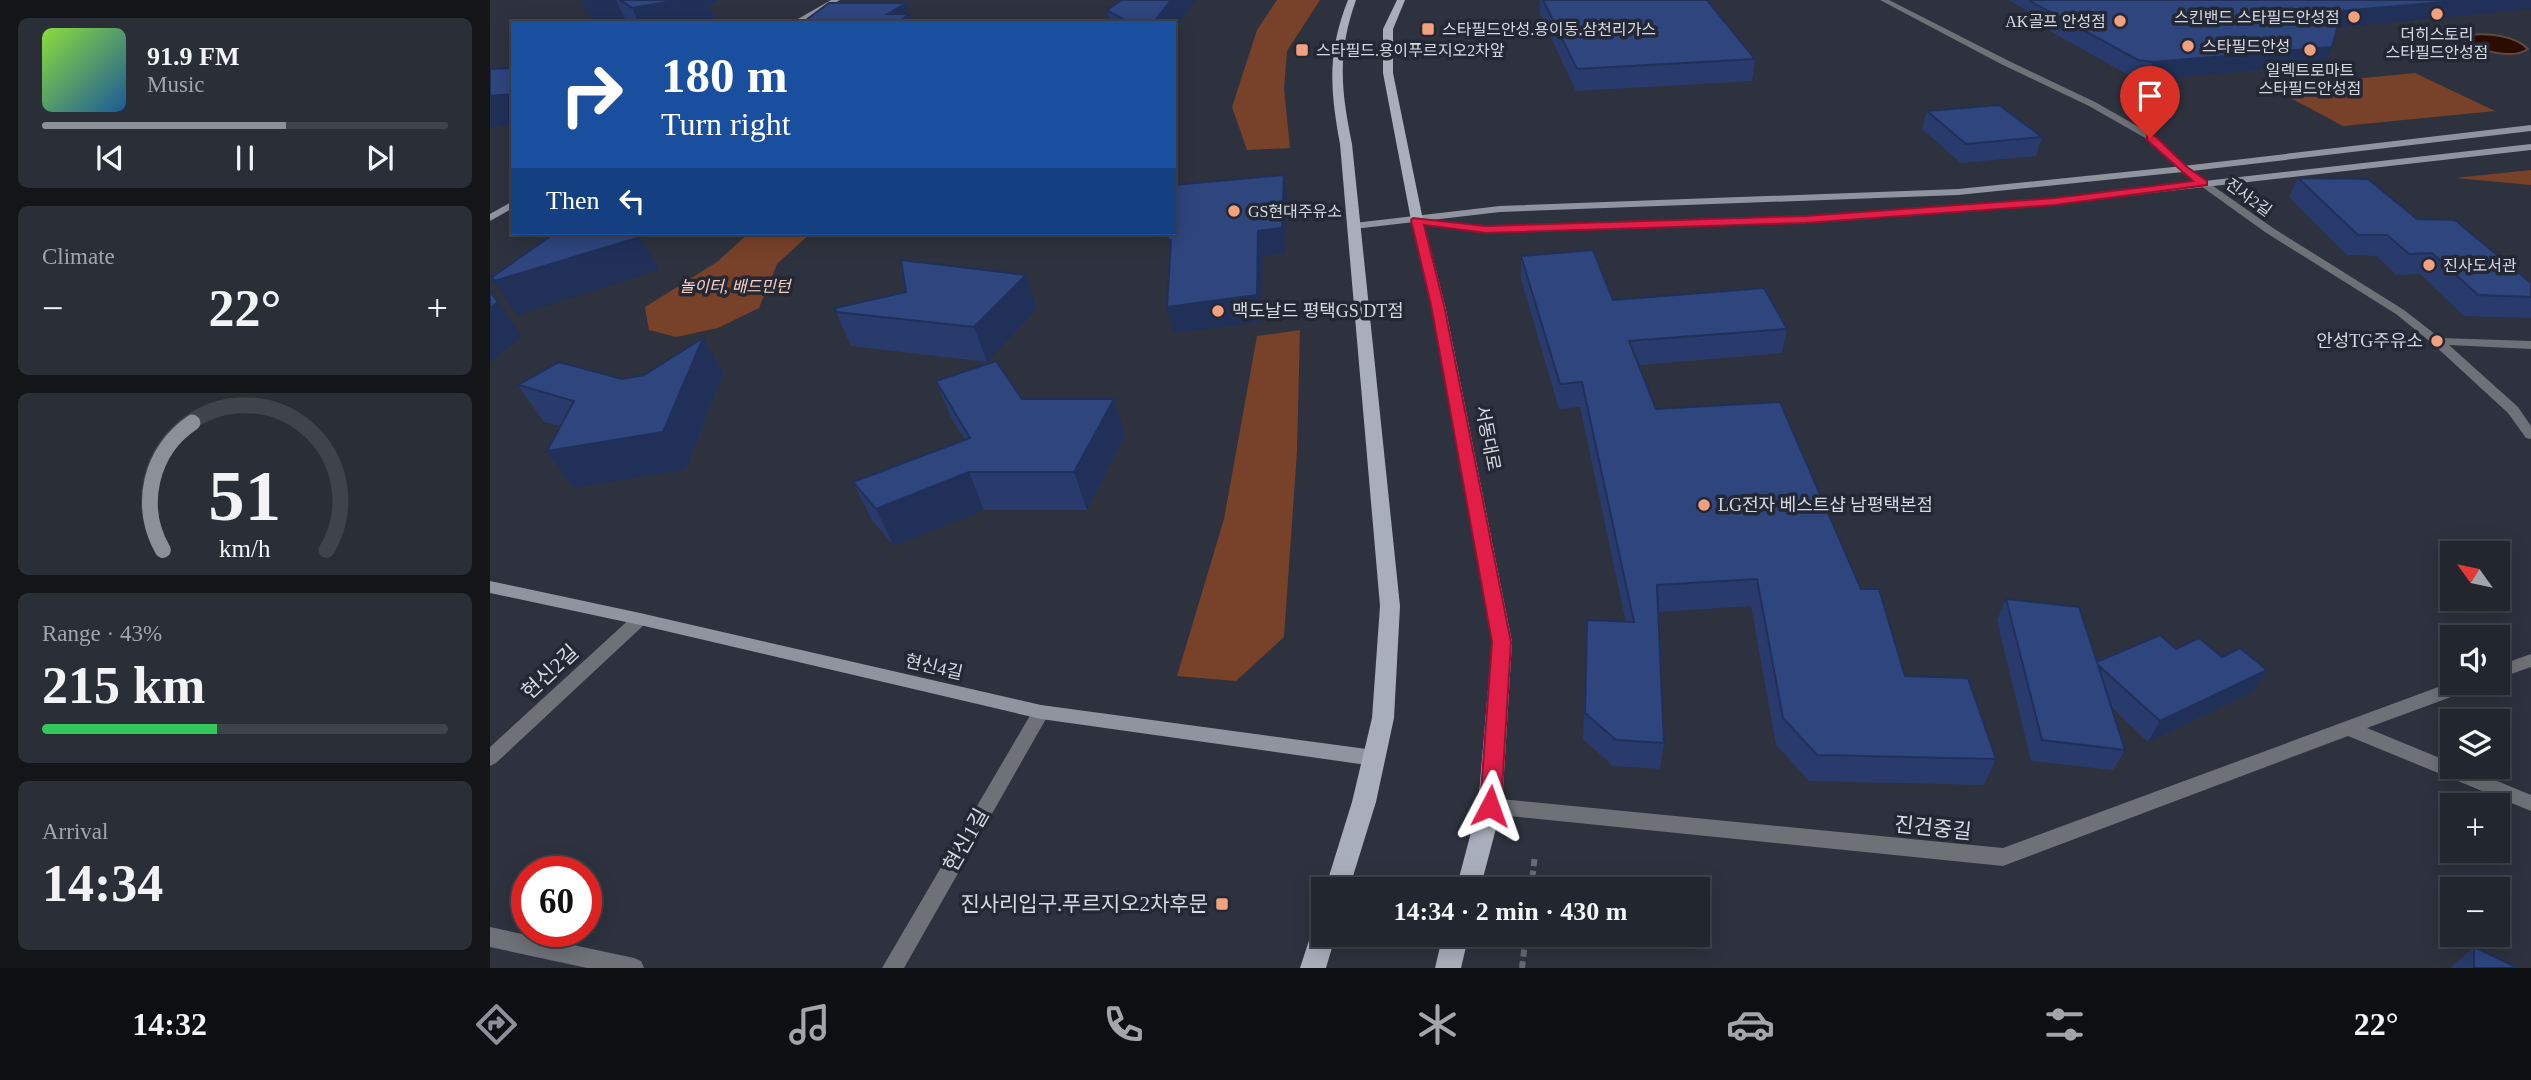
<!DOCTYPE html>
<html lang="en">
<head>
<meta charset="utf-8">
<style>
  :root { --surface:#22262e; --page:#2a2e36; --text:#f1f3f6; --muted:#a2a5aa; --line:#3f434a; --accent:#8c9099 }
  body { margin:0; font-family:"Times New Roman","Noto Sans KR",serif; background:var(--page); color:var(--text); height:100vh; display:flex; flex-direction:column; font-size:26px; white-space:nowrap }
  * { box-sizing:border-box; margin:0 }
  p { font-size:23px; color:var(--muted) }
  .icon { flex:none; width:38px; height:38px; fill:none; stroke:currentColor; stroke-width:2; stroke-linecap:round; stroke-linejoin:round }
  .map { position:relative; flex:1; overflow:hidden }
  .side { display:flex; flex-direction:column; gap:18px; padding:18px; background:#131519; width:490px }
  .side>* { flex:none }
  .guide { position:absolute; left:21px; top:21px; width:665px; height:214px; border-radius:0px; box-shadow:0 4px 18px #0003,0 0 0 2px var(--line); background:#1a4fa0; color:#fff; overflow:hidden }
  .needle { width:46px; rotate:303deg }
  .tools { position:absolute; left:1950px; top:541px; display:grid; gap:14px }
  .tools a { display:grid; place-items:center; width:70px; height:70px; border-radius:0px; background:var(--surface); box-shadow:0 4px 18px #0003,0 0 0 2px var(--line); font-size:35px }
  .speed { position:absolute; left:21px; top:856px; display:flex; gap:14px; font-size:35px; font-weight:700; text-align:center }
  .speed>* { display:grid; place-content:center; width:91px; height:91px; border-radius:50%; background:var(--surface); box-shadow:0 4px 18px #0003,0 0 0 2px var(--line); line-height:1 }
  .speed .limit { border:10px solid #d22; background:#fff; color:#111 }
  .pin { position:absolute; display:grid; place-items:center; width:60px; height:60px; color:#fff; margin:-72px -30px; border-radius:50% 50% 50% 0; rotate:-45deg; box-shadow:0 0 7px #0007 }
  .pin .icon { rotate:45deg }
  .me { position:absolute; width:77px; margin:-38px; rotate:4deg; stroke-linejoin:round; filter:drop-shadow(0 0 5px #0008) }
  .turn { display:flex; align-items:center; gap:24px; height:147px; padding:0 35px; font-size:32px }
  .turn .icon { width:91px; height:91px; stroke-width:2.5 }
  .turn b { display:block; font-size:49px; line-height:60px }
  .then { display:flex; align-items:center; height:66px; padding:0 35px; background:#0003; gap:14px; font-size:26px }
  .big { font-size:52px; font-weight:700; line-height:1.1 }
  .side .card { flex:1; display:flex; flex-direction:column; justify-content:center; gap:10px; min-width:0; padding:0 24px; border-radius:10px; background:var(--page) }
  .side .dial { align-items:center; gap:0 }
  .dial svg { height:182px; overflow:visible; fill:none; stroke:var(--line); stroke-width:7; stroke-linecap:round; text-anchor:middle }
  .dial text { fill:var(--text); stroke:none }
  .song { display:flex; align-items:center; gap:21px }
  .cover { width:84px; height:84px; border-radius:10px; background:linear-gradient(135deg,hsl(90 70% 55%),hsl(210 70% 35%)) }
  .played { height:7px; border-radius:4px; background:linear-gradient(90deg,var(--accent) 60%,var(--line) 60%) }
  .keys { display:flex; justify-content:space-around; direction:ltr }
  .heat { display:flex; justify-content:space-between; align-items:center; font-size:38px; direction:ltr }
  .charge { height:10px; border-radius:5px; background:linear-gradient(90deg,#34c759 43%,var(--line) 0) }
  .trip { position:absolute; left:821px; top:877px; width:399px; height:70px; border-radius:0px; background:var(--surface); box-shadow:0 4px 18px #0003,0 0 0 2px var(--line); font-weight:700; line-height:70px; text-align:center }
  .dock { display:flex; height:112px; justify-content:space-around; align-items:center; background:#0e0f12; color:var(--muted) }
  .dock .icon { width:49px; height:49px }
  .dock .on { color:var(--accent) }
  .dock b { font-size:32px; color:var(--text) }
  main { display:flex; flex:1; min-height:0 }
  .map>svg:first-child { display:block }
  .green { fill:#784129 }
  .water { fill:#2c0b00; stroke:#5f4944; stroke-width:2 }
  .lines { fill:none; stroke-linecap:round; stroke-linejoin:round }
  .path { stroke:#676b76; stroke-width:6; stroke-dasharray:7 4.5; stroke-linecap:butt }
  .street { fill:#6e7177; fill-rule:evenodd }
  .secondary { fill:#8f949e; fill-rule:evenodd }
  .primary { fill:#a9aebb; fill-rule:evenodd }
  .wall { fill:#283b6c }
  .shaded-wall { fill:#203058 }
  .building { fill:#2e457e; stroke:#203058; stroke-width:2 }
  .route { fill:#e11d48; stroke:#92132f; stroke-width:2 }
  .poi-dot { fill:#f2a17e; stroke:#232834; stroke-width:2.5 }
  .labels { text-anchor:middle; stroke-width:7; stroke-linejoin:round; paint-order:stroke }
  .far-poi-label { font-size:16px; fill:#d6d9e1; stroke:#232834; text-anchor:start }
  .far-street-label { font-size:16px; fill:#d6d9e1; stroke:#232834 }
  .far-park-label { font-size:16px; font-style:italic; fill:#fbd2c1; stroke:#232834 }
  .poi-label { font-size:18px; fill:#d6d9e1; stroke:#232834; text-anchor:start }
  .street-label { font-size:18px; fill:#d6d9e1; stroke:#232834 }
  .near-street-label { font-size:21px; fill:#d6d9e1; stroke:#232834 }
  .near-poi-label { font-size:21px; fill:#d6d9e1; stroke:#232834; text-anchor:end }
</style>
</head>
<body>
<main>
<section class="side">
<div class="card">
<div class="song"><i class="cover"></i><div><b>91.9 FM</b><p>Music</p></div></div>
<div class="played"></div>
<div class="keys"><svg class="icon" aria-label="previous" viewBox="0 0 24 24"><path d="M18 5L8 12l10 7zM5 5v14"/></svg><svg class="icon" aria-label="pause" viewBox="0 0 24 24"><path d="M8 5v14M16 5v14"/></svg><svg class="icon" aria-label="next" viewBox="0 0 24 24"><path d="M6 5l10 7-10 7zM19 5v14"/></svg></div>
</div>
<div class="card"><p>Climate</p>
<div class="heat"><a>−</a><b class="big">22°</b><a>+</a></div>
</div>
<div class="card dial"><svg viewBox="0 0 100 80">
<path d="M14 69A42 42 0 1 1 86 69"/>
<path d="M14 69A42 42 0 0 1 27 13" stroke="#8c9099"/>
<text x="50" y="56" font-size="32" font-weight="700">51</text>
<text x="50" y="72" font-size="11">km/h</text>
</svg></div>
<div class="card"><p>Range · 43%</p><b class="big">215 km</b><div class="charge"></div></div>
<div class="card"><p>Arrival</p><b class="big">14:34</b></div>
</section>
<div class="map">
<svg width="2041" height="968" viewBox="0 0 2041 968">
  <rect width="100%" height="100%" fill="#2d323e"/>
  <g class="green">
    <polygon points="787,0 830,0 797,51 794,89 800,148 757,150 742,107 767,30"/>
    <polygon points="1925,73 2005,111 1853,126 1780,87"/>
    <polygon points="2041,170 2041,185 1965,178"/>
    <polygon points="259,233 321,233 287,264 269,308 228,328 186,337 159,330 155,307 227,262"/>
    <polygon points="810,330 807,451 794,637 746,681 687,676 734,519 767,336"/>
  </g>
  <path class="water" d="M1979 35C1997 33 2025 35 2038 49 2022 60 1991 51 1976 42L1975 37Z"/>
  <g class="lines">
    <g class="path">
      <polyline points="1041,889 1045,855"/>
      <polyline points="1032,968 1036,934"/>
    </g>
    <g class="street">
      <polygon points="1390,0 1399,0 1517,60 1605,102 1663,135 1696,167 1783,228 1914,310 1950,338 2041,341 2041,349 1959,345 2028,407 2041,426 2041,439 2036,438 2018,413 1943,344 1906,314 1775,232 1690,171 1657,139 1599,106 1511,64"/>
      <polygon points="150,613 156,615 158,619 156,623 6,763 0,766 0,747 144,615"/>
      <polygon points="2041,654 2041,667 2007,679 2007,666"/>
      <polygon points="1962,682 1990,682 1988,687 1877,728 1962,763 1962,766 1971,766 2041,795 2041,811 1858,736 1513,866 1000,814 993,812 991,806 993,800 1000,798 1513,848"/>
      <polygon points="551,705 557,707 560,712 557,717 414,968 392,968 545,707"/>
      <polygon points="0,927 144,958 151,961 154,968 97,968 0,947"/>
    </g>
    <g class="secondary">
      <polygon points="341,0 350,0 311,23 301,23"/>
      <polygon points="2041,125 2041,131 1693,172 1468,195 1010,212 864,229 859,226 864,223 1010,206 1468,189 1693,166"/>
      <polygon points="2041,144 2041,150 1565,204 1315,222 996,232 945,226 940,223 945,220 996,226 1315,216 1565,198"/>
      <polygon points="23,201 23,208 0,221 0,214"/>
      <polygon points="0,581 150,613 551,705 884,750 890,753 893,758 890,763 884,766 551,719 150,625 0,593"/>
    </g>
    <g class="primary">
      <path d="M858 0H866C847 53 851 90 862 144L910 606 904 718 886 802 859 889H835L862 802 882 718 890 606 850 144C840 89 837 53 858 0Z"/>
      <polygon points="907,0 915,0 903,29 903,73 933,220 955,305 1022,642 1012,806 990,889 966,889 988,806 1002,642 941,305 921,220 893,73 893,29"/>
      <polygon points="833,922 833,934 846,934 836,968 810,968 824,925"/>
      <polygon points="953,934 979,934 971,968 945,968"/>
    </g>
  </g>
  <g class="wall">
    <polygon points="91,0 227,0 228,2 219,5 226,21 220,23 139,23 136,21 103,23"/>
    <polygon points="1050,0 1217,0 1265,59 1262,81 1086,91 1050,14"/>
    <polygon points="1519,0 2041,0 1847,27 1834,64 1657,80 1642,77 1535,17 1537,11"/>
    <polygon points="617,10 684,23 620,23"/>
    <polygon points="1437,111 1552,137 1546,156 1471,163 1432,129"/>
    <polygon points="1808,178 1927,219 2041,283 2041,318 1974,316 1930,274 1907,275 1886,256 1857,255 1799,197"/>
    <polygon points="556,233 598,233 599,235"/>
    <polygon points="1031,256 1123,300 1297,329 1292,353 1149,365 1166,409 1371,589 1415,676 1506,759 1494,785 1319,781 1286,745 1261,606 1168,612 1174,743 1170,769 1123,766 1093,739 1097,620 1136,622 1090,407 1069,409 1031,279"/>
    <polygon points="416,292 547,309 497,362 361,346 346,312"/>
    <polygon points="213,338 233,373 196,469 83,488 57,451 70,426 54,422 28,385 132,379 154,375"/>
    <polygon points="446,381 532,399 635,435 597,510 494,510 404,546 382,520 363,482 475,440 461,417"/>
    <polygon points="1516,599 1607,662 1686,649 1732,657 1777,670 1764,691 1658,742 1622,708 1635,750 1623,770 1541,761 1507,620"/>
    <polygon points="1984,947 2028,968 1960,968"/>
  </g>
  <g class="shaded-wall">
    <polygon points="91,0 126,0 136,21 103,23"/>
    <polygon points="189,0 227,0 228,2 219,5 226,21 220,23 149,23 142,8"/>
    <polygon points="681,0 706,0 684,29 684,23 663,23"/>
    <polygon points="1976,0 2041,0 2041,9 1844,28 1852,11"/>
    <polygon points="416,3 423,23 401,23 398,14"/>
    <polygon points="1842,47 1834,64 1657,80 1663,62"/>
    <polygon points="23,94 23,125 0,127 0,96"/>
    <polygon points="794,175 797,199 796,253 773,256 771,322 683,333 677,307"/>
    <polygon points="150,237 169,270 27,315 4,281"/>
    <polygon points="536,275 547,309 497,362 484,327"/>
    <polygon points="8,302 32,336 0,362 0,308"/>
    <polygon points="213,338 233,373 196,469 83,488 57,451"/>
    <polygon points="624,399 635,435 597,510 584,472"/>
    <polygon points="479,472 494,510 404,546 386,509"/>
    <polygon points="1777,670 1764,691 1658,742 1670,721"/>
  </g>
  <g class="building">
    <polygon points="130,0 189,0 142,8"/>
    <polygon points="632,0 681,0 663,23 640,23 617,10"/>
    <polygon points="1053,0 1217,0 1265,59 1087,69"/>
    <polygon points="1540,0 1976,0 1852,11 1842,47 1663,62 1648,60 1540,1"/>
    <polygon points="339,3 416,3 398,14 419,14 407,23 312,23"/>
    <polygon points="23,68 23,94 0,96 0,69"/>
    <polygon points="1509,105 1552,137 1476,144 1437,111"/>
    <polygon points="794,175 792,228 768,231 767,295 677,307 681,240 678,240 678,233 684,233 684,185"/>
    <polygon points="1808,178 1878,179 1927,219 1965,220 2041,283 2041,297 1988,295 1942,253 1919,254 1897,235 1868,235"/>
    <polygon points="65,233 147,233 150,237 4,281 2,277"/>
    <polygon points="1103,250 1123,300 1274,288 1297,329 1139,341 1166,409 1290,402 1371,589 1389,589 1415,676 1478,678 1506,759 1327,755 1293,718 1267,579 1167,585 1174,743 1126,740 1095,713 1097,620 1144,622 1092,382 1070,384 1031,256"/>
    <polygon points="411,260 536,275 484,327 346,312 345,308 416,292"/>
    <polygon points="0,291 8,302 0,308"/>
    <polygon points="213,338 173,432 57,451 84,401 28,385 69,362 132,379 154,375"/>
    <polygon points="506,361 532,399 624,399 584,472 479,472 386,509 363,482 480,438 446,381"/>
    <polygon points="1516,599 1589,607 1607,662 1670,635 1686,649 1709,638 1732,657 1750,648 1777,670 1670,721 1608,665 1635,750 1552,740"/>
    <polygon points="1984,947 2028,968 1984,968"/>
  </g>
  <polygon class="route" points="1657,135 1664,135 1697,167 1717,181 1717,185 1565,205 1315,223 996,233 934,225 954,305 1021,642 1011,806 1008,813 1000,815 993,813 990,806 1002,642 941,305 921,220 923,218 996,226 1315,216 1565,198 1703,181 1657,140"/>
  <g class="poi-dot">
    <circle cx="1947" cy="14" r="7"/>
    <circle cx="1864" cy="17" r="7"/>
    <circle cx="1630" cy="21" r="7"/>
    <rect x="931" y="22" width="14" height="14" rx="3.5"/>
    <circle cx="1698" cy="46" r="7"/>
    <rect x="805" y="43" width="14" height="14" rx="3.5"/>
    <circle cx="1820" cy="50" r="7"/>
    <circle cx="744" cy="211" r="7"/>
    <circle cx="1939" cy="265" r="7"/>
    <circle cx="728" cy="311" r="7"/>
    <circle cx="1947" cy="341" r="7"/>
    <circle cx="1214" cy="505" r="7"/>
    <rect x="725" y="897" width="14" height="14" rx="3.5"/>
  </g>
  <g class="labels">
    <g class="far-poi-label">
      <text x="1850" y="23" text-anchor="end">스킨밴드 스타필드안성점</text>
      <text x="1616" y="27" text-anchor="end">AK골프 안성점</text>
      <text x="952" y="35">스타필드안성.용이동.삼천리가스</text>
      <text x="1947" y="40" text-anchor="middle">더히스토리<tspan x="1947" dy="18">스타필드안성점</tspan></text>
      <text x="1712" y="52">스타필드안성</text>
      <text x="826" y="56">스타필드.용이푸르지오2차앞</text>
      <text x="1820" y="76" text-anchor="middle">일렉트로마트<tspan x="1820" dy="18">스타필드안성점</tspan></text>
      <text x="758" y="217">GS현대주유소</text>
      <text x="1953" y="271">진사도서관</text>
    </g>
    <g class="far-street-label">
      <text transform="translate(1759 197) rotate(36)" y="6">진사2길</text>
    </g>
    <g class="far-park-label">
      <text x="245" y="292">놀이터, 배드민턴</text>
    </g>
    <g class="poi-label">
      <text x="742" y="317">맥도날드 평택GS DT점</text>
      <text x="1933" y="347" text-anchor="end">안성TG주유소</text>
      <text x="1228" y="511">LG전자 베스트샵 남평택본점</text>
    </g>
    <g class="street-label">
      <text transform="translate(998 438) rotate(79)" y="6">서동대로</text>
      <text transform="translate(444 667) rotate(13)" y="6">현신4길</text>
    </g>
    <g class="near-street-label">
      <text transform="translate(60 672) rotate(-43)" y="7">현신2길</text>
      <text transform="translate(1443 828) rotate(6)" y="7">진건중길</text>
      <text transform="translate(476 840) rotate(-60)" y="7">현신1길</text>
    </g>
    <g class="near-poi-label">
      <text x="718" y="911">진사리입구.푸르지오2차후문</text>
    </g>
  </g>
</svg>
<div class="tools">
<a><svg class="needle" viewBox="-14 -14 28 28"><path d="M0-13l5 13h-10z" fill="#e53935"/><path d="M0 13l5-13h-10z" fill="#a2a5aa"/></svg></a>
<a><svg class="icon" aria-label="sound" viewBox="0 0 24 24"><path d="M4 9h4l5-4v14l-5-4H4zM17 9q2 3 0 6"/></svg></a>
<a><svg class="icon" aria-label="layers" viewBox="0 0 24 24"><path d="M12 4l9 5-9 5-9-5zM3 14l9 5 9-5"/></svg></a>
<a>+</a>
<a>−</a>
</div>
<div class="speed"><div class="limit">60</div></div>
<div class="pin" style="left:1660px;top:138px;background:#d93025"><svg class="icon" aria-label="arrive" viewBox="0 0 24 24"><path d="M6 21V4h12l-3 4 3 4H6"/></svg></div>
<svg class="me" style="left:1000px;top:806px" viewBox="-20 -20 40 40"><path d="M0-17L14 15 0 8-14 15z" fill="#e11d48" stroke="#fff" stroke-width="4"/></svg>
<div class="trip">14:34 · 2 min · 430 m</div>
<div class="guide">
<div class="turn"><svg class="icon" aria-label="right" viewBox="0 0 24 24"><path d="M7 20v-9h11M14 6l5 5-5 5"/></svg><div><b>180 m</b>Turn right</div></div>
<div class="then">Then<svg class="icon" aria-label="left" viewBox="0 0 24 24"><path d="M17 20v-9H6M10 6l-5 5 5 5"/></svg></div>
</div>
</div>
</main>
<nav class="dock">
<b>14:32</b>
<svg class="icon on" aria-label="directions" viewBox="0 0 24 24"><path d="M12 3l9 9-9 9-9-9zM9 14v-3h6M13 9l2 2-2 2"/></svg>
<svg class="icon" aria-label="music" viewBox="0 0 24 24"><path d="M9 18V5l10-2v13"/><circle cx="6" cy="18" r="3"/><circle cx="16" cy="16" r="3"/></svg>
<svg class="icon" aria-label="phone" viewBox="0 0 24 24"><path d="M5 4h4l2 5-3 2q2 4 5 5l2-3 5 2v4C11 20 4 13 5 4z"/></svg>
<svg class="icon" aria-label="climate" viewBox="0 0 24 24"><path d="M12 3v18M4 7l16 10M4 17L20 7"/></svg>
<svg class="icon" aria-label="car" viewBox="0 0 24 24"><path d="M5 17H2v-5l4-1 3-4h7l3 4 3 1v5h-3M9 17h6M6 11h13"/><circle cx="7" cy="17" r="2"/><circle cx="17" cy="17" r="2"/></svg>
<svg class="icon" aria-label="filters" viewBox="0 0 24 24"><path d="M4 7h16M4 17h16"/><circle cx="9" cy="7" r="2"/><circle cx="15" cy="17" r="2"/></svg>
<b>22°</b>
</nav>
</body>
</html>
